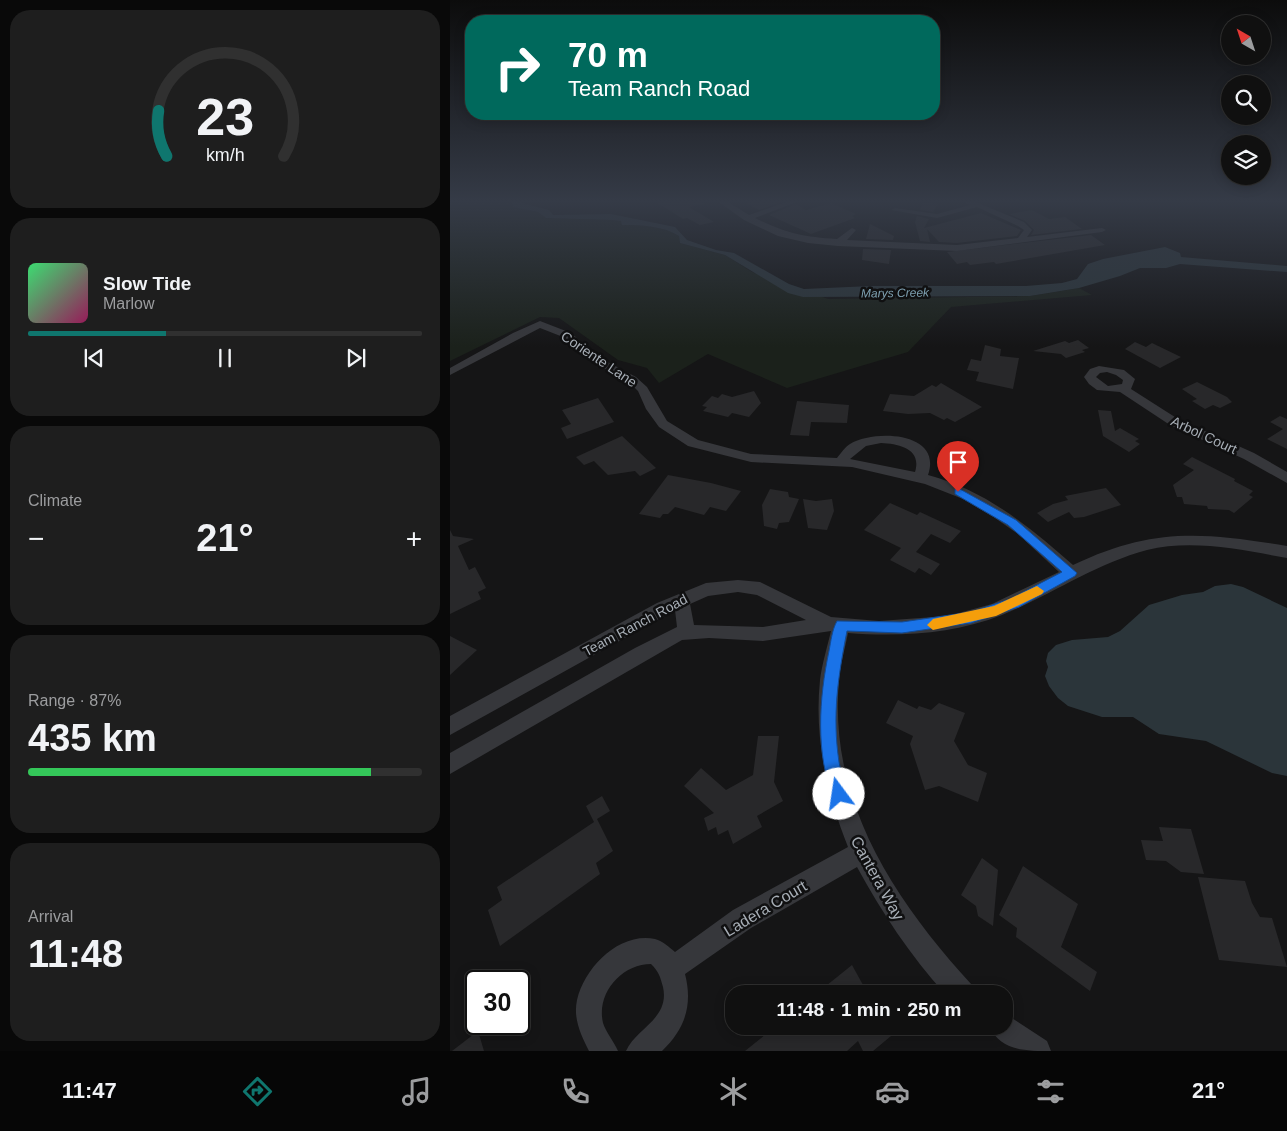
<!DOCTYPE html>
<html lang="en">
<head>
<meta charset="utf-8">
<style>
  :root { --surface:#101010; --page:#1e1e1e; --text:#f1f3f6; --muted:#9c9d9f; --line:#303030; --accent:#0f766e }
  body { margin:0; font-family:Arial,sans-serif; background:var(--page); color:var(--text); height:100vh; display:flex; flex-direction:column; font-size:19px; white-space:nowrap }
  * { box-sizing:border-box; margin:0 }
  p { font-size:16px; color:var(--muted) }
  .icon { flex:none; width:28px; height:28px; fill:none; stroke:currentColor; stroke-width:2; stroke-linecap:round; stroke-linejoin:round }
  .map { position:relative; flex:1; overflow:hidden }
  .details { display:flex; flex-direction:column; gap:10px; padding:10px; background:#090909; width:450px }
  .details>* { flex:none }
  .top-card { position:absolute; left:15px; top:15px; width:475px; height:105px; border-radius:20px; box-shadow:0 2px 12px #0003,0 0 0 1px var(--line); background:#00695c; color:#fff; overflow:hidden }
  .needle { width:32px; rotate:321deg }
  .controls { position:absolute; left:771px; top:15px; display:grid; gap:10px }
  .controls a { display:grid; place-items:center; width:50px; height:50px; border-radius:50%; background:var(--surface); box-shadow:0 2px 12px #0003,0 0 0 1px var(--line); font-size:25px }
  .speed { position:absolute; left:15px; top:970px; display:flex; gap:10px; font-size:25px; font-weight:700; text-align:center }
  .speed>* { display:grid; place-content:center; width:65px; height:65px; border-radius:50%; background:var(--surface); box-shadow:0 2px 12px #0003,0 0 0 1px var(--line); line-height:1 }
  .speed .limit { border:2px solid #111; border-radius:8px; background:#fff; color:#111 }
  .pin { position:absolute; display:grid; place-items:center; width:42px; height:42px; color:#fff; margin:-51px -21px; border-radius:50% 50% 50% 0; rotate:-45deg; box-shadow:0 0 5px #0007 }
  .pin .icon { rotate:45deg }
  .me { position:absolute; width:55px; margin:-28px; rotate:346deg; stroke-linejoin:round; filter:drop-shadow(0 0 4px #0008) }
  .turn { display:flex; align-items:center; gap:18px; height:105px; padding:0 20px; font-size:22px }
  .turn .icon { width:65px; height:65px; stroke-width:2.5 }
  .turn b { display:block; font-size:35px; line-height:42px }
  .big { font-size:38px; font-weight:700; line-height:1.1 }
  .details .tile { flex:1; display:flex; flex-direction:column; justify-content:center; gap:8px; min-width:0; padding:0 18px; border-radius:20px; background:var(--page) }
  .details .dial { align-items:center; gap:0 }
  .dial svg { height:130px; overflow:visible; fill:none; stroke:var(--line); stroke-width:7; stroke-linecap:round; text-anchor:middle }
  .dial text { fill:var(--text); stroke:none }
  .song { display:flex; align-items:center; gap:15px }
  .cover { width:60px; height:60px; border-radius:8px; background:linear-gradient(135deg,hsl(140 70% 55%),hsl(330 70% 35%)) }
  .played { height:5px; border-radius:2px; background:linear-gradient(90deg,var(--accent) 35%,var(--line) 35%) }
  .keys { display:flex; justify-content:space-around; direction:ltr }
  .heat { display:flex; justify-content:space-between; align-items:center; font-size:28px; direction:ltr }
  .charge { height:8px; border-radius:4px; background:linear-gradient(90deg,#34c759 87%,var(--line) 0) }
  .trip { position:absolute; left:275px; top:985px; width:288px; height:50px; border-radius:20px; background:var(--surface); box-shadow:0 2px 12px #0003,0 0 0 1px var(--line); font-weight:700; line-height:50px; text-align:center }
  .menu { display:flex; height:80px; justify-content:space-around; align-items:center; background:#060606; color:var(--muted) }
  .menu .icon { width:35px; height:35px }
  .menu .current { color:var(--accent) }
  .menu b { font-size:22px; color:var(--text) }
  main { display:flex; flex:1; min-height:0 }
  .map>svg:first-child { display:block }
  .green { fill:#1b211b }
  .water { fill:#2b353a }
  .building { fill:#28282a }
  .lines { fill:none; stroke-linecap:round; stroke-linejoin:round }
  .minor { fill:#36373b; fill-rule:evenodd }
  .route { fill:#1a73e8; stroke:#114b97 }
  .slow { fill:#f59e0b }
  .labels { text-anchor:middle; stroke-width:5; stroke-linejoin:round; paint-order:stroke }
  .far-water-label { font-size:12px; font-style:italic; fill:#7ea0b1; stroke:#101011 }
  .street-label { font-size:14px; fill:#a7aeb6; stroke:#101011 }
  .near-street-label { font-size:16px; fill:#a7aeb6; stroke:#101011 }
</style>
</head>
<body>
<main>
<section class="details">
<div class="tile dial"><svg viewBox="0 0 100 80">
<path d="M14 69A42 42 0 1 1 86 69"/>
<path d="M14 69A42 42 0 0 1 9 41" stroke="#0f766e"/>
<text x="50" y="56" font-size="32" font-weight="700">23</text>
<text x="50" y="72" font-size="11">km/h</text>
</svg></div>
<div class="tile">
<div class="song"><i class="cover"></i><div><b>Slow Tide</b><p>Marlow</p></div></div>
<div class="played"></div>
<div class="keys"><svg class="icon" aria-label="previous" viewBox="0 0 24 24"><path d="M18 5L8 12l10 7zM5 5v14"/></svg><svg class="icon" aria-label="pause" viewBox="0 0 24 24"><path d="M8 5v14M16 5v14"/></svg><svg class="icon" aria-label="next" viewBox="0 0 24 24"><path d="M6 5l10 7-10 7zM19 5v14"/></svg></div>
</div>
<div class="tile"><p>Climate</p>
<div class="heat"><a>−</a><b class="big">21°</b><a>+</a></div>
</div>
<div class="tile"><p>Range · 87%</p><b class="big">435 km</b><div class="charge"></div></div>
<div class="tile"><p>Arrival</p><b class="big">11:48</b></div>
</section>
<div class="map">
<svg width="837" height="1051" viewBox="0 0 837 1051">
  <rect width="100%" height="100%" fill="#151516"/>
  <path class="green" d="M0 200H62L63 207 88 212 96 218 162 220 172 221V225C191 225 214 226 229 236L230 243 275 255 302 272 378 299 580 296 629 288 642 295 501 307 458 352 337 388 258 354 209 383 197 368 168 360 109 318 90 317 0 361Z"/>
  <g class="water">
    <path d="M62 200H71L72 203 99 210 103 215 161 214 225 227 237 240 266 250 284 253 339 284 354 289 421 286H576L612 283 627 279 638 264 653 259 715 247 730 253 731 257 837 266V272L730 264 716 268H690L670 276 629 288 580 296 353 297 338 293 275 255 230 243 229 236C214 226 190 225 172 225L171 221 162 220 96 218 88 212 63 207Z"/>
    <polygon points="781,584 793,587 837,608 837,776 822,773 756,741 709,734 683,717 652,717 618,706 608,698 599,686 595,676 598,667 596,661 598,653 606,645 622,640 658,637 670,631 699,605 732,595 753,592 765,586"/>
  </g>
  <g class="building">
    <polygon points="203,200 254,200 254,204 239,207 264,222 250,225 237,218 233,219"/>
    <polygon points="291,200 337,200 309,210"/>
    <polygon points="473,202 488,204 483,212 470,210"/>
    <polygon points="381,203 406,214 402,216 405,218 361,234 319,215 346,204 356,210"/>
    <polygon points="582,210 599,219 615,217 632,229 581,235 584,230 575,221 559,214"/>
    <polygon points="531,213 571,230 567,236 507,243 489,242 477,229 480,242 470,241 465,222 467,216 479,219 474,228"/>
    <polygon points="420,224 444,236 443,240 416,239"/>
    <polygon points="641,235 655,245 546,264 544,262 520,265 517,262 507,264 497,252"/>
    <polygon points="413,249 441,250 439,264 412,260"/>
    <polygon points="628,340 639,348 632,350 635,352 616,358 611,354 583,351 615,341 619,343"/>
    <polygon points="685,342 696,347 702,343 731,357 710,368 675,349"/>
    <polygon points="535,345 551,349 550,356 569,358 563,389 526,381 529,372 517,370 521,359 531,361"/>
    <polygon points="747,382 777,397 782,402 770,408 763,405 755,409 742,401 747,399 732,389"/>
    <polygon points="491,383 532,407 505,422 497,418 494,420 480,413 458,414 433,411 440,394 464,396 482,385 486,387"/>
    <polygon points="304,391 311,403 299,417 282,413 278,417 253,411 257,407 252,406 262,396 268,398 272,394 282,397"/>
    <polygon points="148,398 164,422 117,439 111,428 121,424 112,410"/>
    <polygon points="347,401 399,405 397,423 361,422 359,436 340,435"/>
    <polygon points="648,410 661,411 665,431 670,428 689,439 685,441 690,444 679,452 653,436"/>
    <polygon points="830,416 837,419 837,449 817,439 833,429 820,422"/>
    <polygon points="172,436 206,468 190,476 185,471 158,475 144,461 134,465 126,457"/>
    <polygon points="742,457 785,479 784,481 803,491 799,495 803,497 784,513 779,510 758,509 757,506 734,504 732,497 727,497 723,485 744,470 733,464"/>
    <polygon points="218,475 261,483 291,491 276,511 260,507 254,515 225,507 218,514 213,514 210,518 189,514"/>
    <polygon points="656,488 671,505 634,517 624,518 619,512 598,522 587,513 603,504 618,500 615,496"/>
    <polygon points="320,489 338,492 339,497 349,499 339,522 329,523 327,529 314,526 312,505"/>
    <polygon points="353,499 366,501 382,499 384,511 377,530 358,528"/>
    <polygon points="440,503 467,515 470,512 511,531 500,543 481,534 466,552 490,564 481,575 469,568 465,573 440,560 451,548 414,530"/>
    <polygon points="0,530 3,536 24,539 8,546 19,570 25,567 36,588 28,592 31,599 0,614"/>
    <polygon points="0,636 27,650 0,675"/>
    <polygon points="448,700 467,709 469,706 481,710 489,703 515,713 504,741 518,765 537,773 528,802 489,786 475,790 460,744 463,736 436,723"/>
    <polygon points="308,736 329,736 324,782 333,801 307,816 312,827 283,844 278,830 268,835 266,827 258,831 254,818 264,813 234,786 251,768 276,790 303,775"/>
    <polygon points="152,796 160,811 147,819 163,851 146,863 150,874 50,946 38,910 52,900 47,887 144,822 136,806"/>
    <polygon points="709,827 741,829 754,874 731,872 716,861 696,860 691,840 713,841"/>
    <polygon points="532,858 548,870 543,926 528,916 526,906 511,895"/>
    <polygon points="573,866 628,904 611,947 647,972 640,991 566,937 567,928 549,915"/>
    <polygon points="748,877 795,881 802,903 810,917 822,918 837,967 769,960"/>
    <polygon points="402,965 418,994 366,994"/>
    <polygon points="326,1026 436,1026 441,1036 423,1051 413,1051 408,1041 397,1051 295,1051"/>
    <polygon points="28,1031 34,1051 2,1051"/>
  </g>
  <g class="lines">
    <g class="minor">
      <path d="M266 200H275L299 215 342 200H352L305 218C336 233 352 237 387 239L402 228 406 230 397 240 507 245 568 238 574 230 568 226 527 207 487 218 441 210 445 208 487 214 520 205 515 203V200H521L574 222 582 230 577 237 652 228 656 230 652 232 507 251 388 246 358 243 328 236 294 220Z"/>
      <path d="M90 321 121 333 150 358 186 377 197 387 217 421 248 440 301 454 387 458C391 453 395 447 400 444 425 429 493 432 478 475 535 490 580 527 623 565 702 527 753 532 837 546V558C792 550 743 539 697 550 645 564 601 595 552 615 504 634 449 637 398 633 395 649 390 665 389 681 378 801 445 901 522 985L526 994H495C460 955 432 913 407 867L301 928 235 974C243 1005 235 1029 212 1051H176C186 1028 220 1019 213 987 210 976 209 972 201 964 172 964 146 993 153 1023 156 1032 164 1042 168 1051H139C131 1035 123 1019 127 1000 135 967 169 932 205 939 213 941 219 947 225 952L283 910 398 847C377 794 364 738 370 680 372 664 377 648 381 631L313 641 259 638 232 640 0 774V753L185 648 227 627 225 610 0 735V716L207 603 256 583 288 580 310 582 381 617 429 621 498 616 542 604 609 572 568 534 545 518 513 499 475 484 402 467 301 462 238 446 209 427 196 409 188 391 178 381 142 362 113 337 90 328 0 375V368L63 333ZM431 443C450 444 472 449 465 472L400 459 416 446ZM288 592 307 595 356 620 313 627 244 625 240 604 258 596Z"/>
      <path d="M649 366 674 370 685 379 681 389 728 419 804 453 837 472V483L794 459 720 425 670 392 647 390 639 384 634 377 640 369ZM657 372 666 375 673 380 672 384 658 386 646 377 650 373Z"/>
      <path d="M554 1013 597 1041 601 1051C575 1051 551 1051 539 1026H554Z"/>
    </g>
  </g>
  <linearGradient id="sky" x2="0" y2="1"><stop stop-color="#0c0c0c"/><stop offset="0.58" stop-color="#353b47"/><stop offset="1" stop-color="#353b47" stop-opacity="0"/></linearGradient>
  <rect width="837" height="347" fill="url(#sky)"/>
  <path class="route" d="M508 488 566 520 627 573 625 576 569 607 521 623 452 633 397 631C388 677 382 715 389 762 391 774 400 788 395 800L389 802 384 800C365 754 369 698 379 651 381 641 382 630 387 621L452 622 521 612 560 599 612 572 558 525 505 494V489Z"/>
  <polygon class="slow" points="587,586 594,591 592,594 546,616 483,630 477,625 483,619 544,606"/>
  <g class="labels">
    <g class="far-water-label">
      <text transform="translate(445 293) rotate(-1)" y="4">Marys Creek</text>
    </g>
    <g class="street-label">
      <text transform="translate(149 359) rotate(34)" y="5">Coriente Lane</text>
      <text transform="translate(754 435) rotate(25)" y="5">Arbol Court</text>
      <text transform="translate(185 625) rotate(-28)" y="5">Team Ranch Road</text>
    </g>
    <g class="near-street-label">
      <text transform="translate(428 878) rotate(61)" y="6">Cantera Way</text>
      <text transform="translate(315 908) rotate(-31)" y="6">Ladera Court</text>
    </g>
  </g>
</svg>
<div class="controls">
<a><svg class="needle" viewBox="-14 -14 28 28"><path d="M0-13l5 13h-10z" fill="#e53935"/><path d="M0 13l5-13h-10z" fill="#9c9d9f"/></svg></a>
<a><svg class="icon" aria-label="search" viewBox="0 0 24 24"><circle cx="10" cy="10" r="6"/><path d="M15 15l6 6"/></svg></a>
<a><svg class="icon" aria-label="layers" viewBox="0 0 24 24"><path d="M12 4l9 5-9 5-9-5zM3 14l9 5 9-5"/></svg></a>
</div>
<div class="speed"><div class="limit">30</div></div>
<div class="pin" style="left:508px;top:492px;background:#d93025"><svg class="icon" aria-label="arrive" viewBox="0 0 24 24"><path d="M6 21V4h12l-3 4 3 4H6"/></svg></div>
<svg class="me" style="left:389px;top:794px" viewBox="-20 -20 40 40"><circle r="19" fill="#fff"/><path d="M0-13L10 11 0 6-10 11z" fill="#1a73e8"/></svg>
<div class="trip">11:48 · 1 min · 250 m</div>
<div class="top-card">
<div class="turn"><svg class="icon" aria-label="right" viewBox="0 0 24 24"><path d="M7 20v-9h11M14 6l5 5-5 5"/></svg><div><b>70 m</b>Team Ranch Road</div></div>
</div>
</div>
</main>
<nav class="menu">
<b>11:47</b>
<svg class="icon current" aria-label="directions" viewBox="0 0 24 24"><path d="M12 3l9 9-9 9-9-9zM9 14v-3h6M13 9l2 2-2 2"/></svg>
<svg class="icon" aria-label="music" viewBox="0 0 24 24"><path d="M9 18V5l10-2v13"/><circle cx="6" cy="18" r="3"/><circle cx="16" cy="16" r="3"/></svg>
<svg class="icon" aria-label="phone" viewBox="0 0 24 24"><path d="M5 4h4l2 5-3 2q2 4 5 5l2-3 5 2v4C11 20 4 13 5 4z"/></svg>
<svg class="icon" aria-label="climate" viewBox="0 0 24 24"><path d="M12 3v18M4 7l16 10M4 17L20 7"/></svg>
<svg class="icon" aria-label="car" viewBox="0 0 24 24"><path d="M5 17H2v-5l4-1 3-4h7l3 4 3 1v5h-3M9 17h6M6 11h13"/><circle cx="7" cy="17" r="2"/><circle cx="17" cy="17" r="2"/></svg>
<svg class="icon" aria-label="filters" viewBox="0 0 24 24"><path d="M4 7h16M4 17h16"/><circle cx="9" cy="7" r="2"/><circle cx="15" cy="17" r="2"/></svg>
<b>21°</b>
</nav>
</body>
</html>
